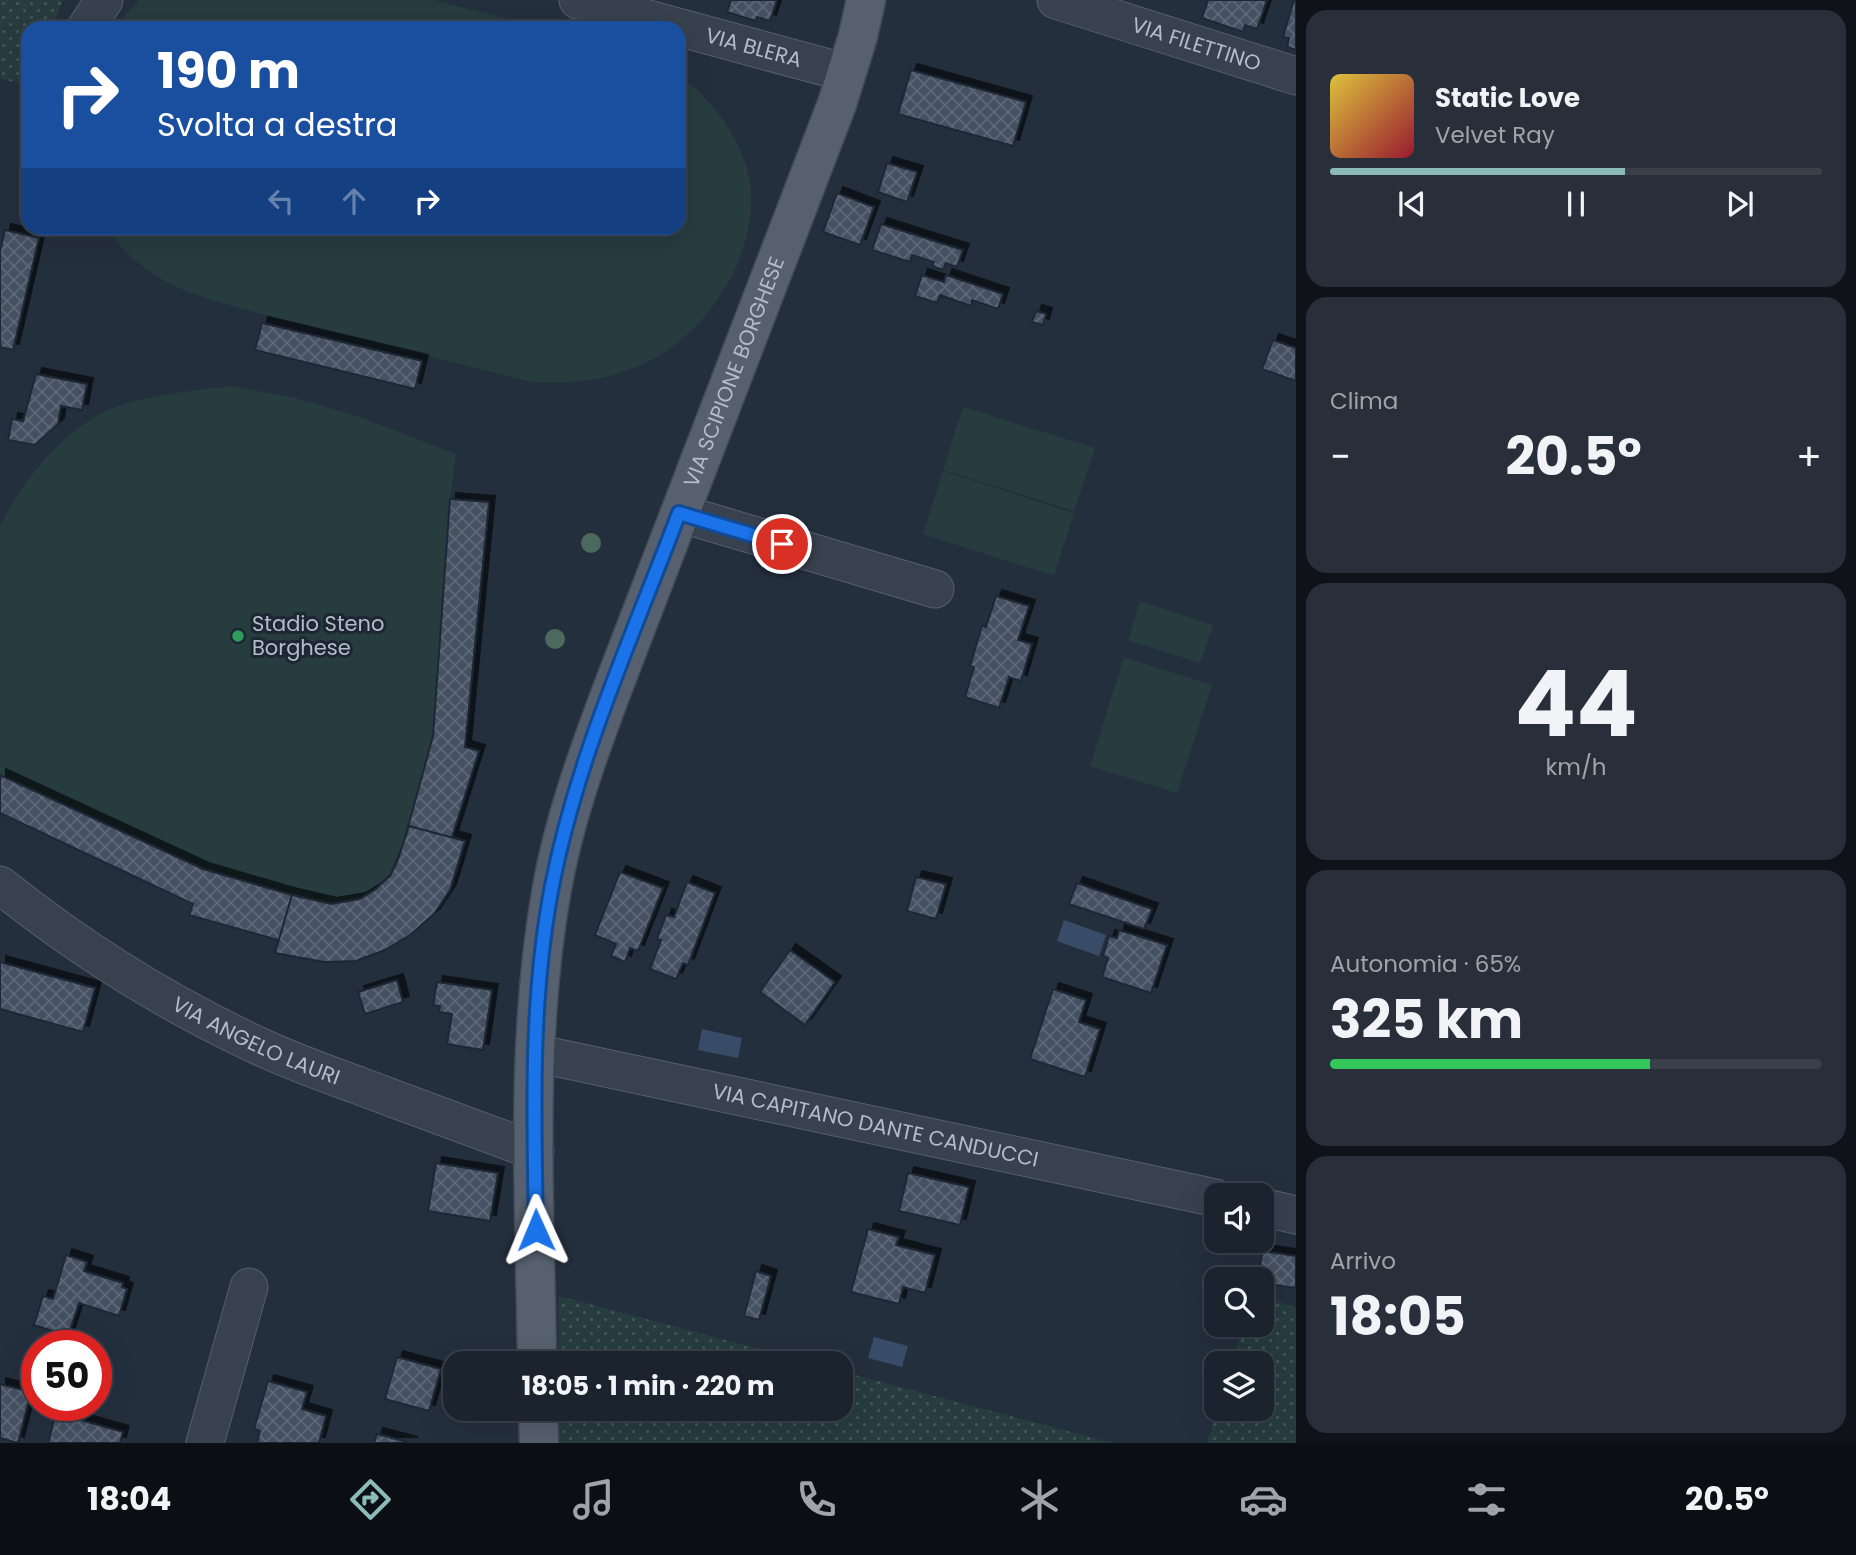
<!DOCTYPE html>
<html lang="it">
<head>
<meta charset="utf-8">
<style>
  :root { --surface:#1b232e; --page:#282f3a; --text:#f1f3f6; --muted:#a0a4aa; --line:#39404a; --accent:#8bbbb9 }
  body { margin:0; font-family:Poppins,sans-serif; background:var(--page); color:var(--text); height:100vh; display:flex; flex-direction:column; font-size:26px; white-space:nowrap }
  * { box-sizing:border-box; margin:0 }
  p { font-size:23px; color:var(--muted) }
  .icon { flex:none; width:38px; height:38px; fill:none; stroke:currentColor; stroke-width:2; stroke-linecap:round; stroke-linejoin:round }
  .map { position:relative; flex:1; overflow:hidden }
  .details { display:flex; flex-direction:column; gap:10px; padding:10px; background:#0f1319; width:560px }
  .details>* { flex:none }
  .top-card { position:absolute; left:21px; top:21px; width:665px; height:214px; border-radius:21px; box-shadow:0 7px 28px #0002,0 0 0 2px var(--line); background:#1a4fa0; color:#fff; overflow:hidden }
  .tools { position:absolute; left:1204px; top:1183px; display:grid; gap:14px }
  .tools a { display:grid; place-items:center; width:70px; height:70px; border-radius:14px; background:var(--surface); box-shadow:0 7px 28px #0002,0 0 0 2px var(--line); font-size:35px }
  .speed { position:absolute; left:21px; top:1330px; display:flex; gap:14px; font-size:35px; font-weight:700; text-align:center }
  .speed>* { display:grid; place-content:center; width:91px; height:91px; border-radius:50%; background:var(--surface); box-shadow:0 7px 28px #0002,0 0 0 2px var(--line); line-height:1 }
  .speed .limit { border:10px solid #d22; background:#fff; color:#111 }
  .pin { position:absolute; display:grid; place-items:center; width:60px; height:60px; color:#fff; margin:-30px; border:4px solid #fff; border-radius:50%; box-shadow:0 2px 7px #0007 }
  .me { position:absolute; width:77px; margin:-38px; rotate:359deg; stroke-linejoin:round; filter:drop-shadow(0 0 5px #0008) }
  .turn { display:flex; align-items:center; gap:24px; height:147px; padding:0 21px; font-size:32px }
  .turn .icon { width:91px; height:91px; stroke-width:2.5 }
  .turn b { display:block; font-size:49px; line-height:60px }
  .lanes { display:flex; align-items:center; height:66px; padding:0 21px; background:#0003; justify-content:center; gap:35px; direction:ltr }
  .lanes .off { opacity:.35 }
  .big { font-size:52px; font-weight:700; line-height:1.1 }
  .details .card { flex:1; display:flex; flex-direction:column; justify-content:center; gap:10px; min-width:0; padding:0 24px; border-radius:21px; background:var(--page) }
  .details .dial { align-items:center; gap:0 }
  .dial b { font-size:91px; line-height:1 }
  .song { display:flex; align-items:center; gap:21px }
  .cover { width:84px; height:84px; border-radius:10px; background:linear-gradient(135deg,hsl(50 70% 55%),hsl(350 70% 35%)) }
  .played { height:7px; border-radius:4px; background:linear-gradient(90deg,var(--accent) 60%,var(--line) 60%) }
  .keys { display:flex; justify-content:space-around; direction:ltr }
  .heat { display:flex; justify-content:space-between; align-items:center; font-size:38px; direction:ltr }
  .charge { height:10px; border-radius:5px; background:linear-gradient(90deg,#34c759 65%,var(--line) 0) }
  .trip { position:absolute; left:443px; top:1351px; width:410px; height:70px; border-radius:21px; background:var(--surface); box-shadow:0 7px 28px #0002,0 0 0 2px var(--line); font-weight:700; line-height:70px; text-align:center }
  .menu { display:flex; height:112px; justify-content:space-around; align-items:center; background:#0b0e12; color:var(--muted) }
  .menu .icon { width:49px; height:49px }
  .menu .on { color:var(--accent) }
  .menu b { font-size:32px; color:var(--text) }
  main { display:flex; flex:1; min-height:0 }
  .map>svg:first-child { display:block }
  .grass { fill:url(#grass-dots) }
  .garden { fill:#263c3f }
  .water { fill:#394c67 }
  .building { fill:url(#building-cross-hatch); stroke:#1f2835; stroke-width:2; filter:url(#shadow) }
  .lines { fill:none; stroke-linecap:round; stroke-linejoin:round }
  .minor-casing { stroke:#565f6c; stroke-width:39 }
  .major-casing { stroke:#414a57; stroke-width:41 }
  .minor { stroke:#38414e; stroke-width:37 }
  .major { stroke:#56606e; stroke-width:38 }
  .tree { fill:#4b6a5d }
  .route-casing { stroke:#114b97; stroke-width:18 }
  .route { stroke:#1a73e8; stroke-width:12 }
  .leisure-dot { fill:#2e9e5b; stroke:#1d2633; stroke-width:2.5 }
  .labels { text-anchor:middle; stroke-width:6; stroke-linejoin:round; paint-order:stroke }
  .street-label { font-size:21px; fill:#b4bcc9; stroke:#1d2633 }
  .poi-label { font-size:21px; fill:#b4bcc9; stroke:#1d2633; text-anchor:start }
</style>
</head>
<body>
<main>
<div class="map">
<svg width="1296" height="1443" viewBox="0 0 1296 1443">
  <defs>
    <pattern id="grass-dots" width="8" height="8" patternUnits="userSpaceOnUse" patternTransform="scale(1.75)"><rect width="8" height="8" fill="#263c3f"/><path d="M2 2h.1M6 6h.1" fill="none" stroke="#435659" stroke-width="1.8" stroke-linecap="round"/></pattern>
    <pattern id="building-cross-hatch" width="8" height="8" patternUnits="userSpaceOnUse" patternTransform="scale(1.75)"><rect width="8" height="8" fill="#455162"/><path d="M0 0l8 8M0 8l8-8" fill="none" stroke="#5d6877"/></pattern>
    <filter id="shadow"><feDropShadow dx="6" dy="-6" stdDeviation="0" flood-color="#0009"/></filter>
  </defs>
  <rect width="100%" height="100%" fill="#242f3e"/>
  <g class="grass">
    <polygon points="0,0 63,0 52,28 28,28 28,85 0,79"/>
    <polygon points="1262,1295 1296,1308 1296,1443 1207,1443 1218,1409 1262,1409 1262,1363 1232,1363 1244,1325 1262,1325"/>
    <polygon points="559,1296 813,1363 558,1363"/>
    <polygon points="840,1371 1113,1443 558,1443 558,1409 840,1409"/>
  </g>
  <g class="garden">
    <polygon points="139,0 433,0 545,28 113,28"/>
    <path d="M679 75C694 85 706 98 717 112 733 133 747 158 750 184 757 244 723 307 677 343 636 376 582 386 531 382 460 364 389 346 318 328 272 316 223 306 179 288 152 276 122 253 106 228H679Z"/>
    <path d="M231 386 295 398 360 417 456 454 450 499 489 502 465 747 452 837 465 842C461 857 457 873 451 888 437 921 390 955 355 961 329 966 301 958 276 953L278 940 189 915 192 904 0 813V526C24 478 67 424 119 406 155 394 193 391 231 386Z"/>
    <polygon points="963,407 1095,448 1074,511 943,470"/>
    <polygon points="943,471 1074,513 1054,576 923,534"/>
    <polygon points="1140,601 1213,625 1200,663 1128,640"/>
    <polygon points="1124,657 1212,685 1177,793 1090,766"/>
  </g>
  <g class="water">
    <polygon points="1064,920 1106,935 1099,956 1057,941"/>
    <polygon points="702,1029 742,1038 738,1058 698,1050"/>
    <polygon points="874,1337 908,1346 902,1367 868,1358"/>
  </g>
  <g class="building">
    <polygon points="731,0 777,0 770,21 757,17 756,21 727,12"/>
    <polygon points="1208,0 1267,0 1257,29 1245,25 1243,32 1202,18"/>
    <polygon points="1294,0 1296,0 1296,50 1287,47 1289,38 1283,37"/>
    <polygon points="911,70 1026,102 1013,146 898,114"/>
    <polygon points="887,163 917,172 907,202 878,192"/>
    <polygon points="837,193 874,207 860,245 823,232"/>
    <polygon points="881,224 963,250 957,267 946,263 943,270 932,266 934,262 912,255 910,262 872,250"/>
    <polygon points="5,230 39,238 13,350 0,347 0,251"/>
    <polygon points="922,275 944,282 946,275 1003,294 998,309 972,300 971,306 940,295 937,303 915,296"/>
    <polygon points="1036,311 1046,314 1043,325 1032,322"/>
    <polygon points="262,323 422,361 415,389 255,350"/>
    <polygon points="1273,340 1296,348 1296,381 1262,369"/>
    <polygon points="36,374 87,384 82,410 61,406 58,424 35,445 8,440 12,419 23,421"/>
    <polygon points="450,499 489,502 465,747 479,751 452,837 465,841 450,890 434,914 410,935 385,950 356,961 324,962 275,953 278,940 189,915 193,904 0,813 0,775 203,869 292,895 331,904 360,899 376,889 390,876 403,845 433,736"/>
    <polygon points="996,596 1029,606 1018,640 1032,644 1021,681 1009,677 999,708 965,697 974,667 970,666 982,626 986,627"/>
    <polygon points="409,826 465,841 450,890 434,914 410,935 385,950 356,961 324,962 275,953 292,895 331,904 360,899 376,889 390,876 397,862"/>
    <polygon points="620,872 663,888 638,951 630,948 625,962 611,956 616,944 595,935"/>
    <polygon points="916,877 946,884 936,919 907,911"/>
    <polygon points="687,882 715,893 688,965 683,963 676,979 650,969 661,940 657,939 666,915 674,917"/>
    <polygon points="1077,883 1152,909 1144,929 1069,904"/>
    <polygon points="1119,930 1167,945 1151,993 1102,977 1108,958 1103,956 1109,936 1117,938"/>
    <polygon points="790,950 835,982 805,1025 760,992"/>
    <polygon points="0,962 95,988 83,1032 0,1009"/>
    <polygon points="397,980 403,1002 365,1014 358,992"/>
    <polygon points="437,982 492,990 483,1050 447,1044 452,1014 439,1012 440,1006 433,1005"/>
    <polygon points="1053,989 1086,1000 1079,1022 1100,1029 1085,1077 1030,1059"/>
    <polygon points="436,1163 498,1173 490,1221 428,1211"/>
    <polygon points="908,1173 969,1187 960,1225 899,1211"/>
    <polygon points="868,1229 899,1237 896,1245 935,1255 925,1293 903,1287 899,1304 851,1292"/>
    <polygon points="1263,1251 1296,1256 1296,1288 1262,1283 1262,1279 1257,1279"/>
    <polygon points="66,1255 87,1262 84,1271 123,1283 122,1287 127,1289 119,1316 79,1303 68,1336 34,1325 43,1296 53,1299"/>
    <polygon points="756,1271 771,1276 759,1320 744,1316"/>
    <polygon points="397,1357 441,1369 429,1411 385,1399"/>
    <polygon points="268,1381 307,1392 302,1409 326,1416 319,1443 257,1443 260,1431 254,1429"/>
    <polygon points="0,1384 31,1392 18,1443 0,1438"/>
    <polygon points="56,1413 123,1432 120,1443 48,1443"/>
    <polygon points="377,1434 412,1443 374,1443"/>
  </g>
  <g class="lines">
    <g class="minor-casing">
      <g id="minor">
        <path id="s1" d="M578 0 847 73"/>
        <path id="s2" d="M1056 0 1296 76"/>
        <polyline points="86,28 104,0"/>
        <polyline points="679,513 935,589"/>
        <path id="s3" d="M0 885C80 949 168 1004 261 1047 293 1062 327 1074 360 1086 418 1108 476 1129 535 1151"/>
        <path id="s4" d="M535 1053 1216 1198"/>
        <polyline points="1262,1207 1296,1215"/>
        <polyline points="205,1443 249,1287"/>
      </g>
    </g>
    <g class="major-casing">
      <g id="major">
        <path id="s5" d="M537 1363C535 1205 524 1044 552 888 564 820 588 754 612 690L837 104 858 36 866 0"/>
        <polyline points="538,1409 539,1443"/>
      </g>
    </g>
    <use href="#minor" class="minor"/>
    <use href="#major" class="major"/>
  </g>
  <g class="tree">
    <circle cx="591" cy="543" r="10"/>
    <circle cx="555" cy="639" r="10"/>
  </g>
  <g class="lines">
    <g class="route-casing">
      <path id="route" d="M536 1230C534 1115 530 999 552 886 577 757 633 635 679 513L782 544"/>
    </g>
    <use href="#route" class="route"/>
  </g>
  <circle class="leisure-dot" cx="238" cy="636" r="7"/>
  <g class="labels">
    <g class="street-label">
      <text dy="7" stroke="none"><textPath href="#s2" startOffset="147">VIA FILETTINO</textPath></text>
      <text dy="7" stroke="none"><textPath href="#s1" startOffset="182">VIA BLERA</textPath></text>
      <text dy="7" stroke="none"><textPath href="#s5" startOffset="1024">VIA SCIPIONE BORGHESE</textPath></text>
      <text dy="7" stroke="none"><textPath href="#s3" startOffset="301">VIA ANGELO LAURI</textPath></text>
      <text dy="7" stroke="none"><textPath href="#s4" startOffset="348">VIA CAPITANO DANTE CANDUCCI</textPath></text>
    </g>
    <g class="poi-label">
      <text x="252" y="631">Stadio Steno<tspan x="252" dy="24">Borghese</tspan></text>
    </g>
  </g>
</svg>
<div class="tools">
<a><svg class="icon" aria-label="sound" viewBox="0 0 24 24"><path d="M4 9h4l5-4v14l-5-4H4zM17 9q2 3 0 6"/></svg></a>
<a><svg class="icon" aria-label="search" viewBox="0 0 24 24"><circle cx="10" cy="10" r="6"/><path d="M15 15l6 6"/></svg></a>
<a><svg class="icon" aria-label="layers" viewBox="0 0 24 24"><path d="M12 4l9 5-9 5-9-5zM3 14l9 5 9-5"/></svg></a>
</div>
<div class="speed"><div class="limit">50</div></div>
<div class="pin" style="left:782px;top:544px;background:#d93025"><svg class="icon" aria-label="arrive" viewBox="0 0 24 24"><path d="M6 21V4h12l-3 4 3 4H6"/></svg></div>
<svg class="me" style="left:536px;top:1230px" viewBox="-20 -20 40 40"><path d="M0-17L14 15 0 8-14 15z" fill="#1a73e8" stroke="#fff" stroke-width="4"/></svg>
<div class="trip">18:05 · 1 min · 220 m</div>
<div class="top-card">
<div class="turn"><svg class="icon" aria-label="right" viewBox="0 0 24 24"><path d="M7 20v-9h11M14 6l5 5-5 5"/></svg><div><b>190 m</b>Svolta a destra</div></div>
<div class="lanes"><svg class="icon off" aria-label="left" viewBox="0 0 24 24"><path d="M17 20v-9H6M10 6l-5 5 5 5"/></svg><svg class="icon off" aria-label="ahead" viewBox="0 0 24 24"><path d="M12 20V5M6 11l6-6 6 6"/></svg><svg class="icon" aria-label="right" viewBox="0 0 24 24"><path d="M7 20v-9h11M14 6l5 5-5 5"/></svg></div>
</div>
</div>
<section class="details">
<div class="card">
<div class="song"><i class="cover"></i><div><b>Static Love</b><p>Velvet Ray</p></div></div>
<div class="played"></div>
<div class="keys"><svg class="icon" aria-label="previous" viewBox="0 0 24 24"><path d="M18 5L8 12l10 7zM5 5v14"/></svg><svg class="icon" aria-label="pause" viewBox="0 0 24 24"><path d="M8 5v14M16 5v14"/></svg><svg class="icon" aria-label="next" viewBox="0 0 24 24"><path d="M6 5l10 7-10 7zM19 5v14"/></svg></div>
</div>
<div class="card"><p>Clima</p>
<div class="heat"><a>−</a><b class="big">20.5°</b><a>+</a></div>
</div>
<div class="card dial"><b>44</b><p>km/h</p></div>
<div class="card"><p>Autonomia · 65%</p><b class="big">325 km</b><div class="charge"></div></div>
<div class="card"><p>Arrivo</p><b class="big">18:05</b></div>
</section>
</main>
<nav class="menu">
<b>18:04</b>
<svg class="icon on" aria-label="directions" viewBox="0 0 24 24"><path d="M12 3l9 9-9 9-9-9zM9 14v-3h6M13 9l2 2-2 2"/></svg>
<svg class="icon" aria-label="music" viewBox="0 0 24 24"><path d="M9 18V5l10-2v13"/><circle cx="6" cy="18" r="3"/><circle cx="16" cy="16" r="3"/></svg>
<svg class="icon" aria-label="phone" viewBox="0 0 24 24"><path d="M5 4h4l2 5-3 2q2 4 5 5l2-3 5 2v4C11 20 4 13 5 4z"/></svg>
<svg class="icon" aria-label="climate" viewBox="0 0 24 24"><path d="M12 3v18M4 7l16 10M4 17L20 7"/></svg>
<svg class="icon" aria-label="car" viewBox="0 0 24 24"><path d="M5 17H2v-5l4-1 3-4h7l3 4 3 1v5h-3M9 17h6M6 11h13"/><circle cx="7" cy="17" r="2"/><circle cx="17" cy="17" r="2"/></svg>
<svg class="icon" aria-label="filters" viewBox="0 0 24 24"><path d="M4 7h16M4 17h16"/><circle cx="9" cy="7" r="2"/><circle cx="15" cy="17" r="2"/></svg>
<b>20.5°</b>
</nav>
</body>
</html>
